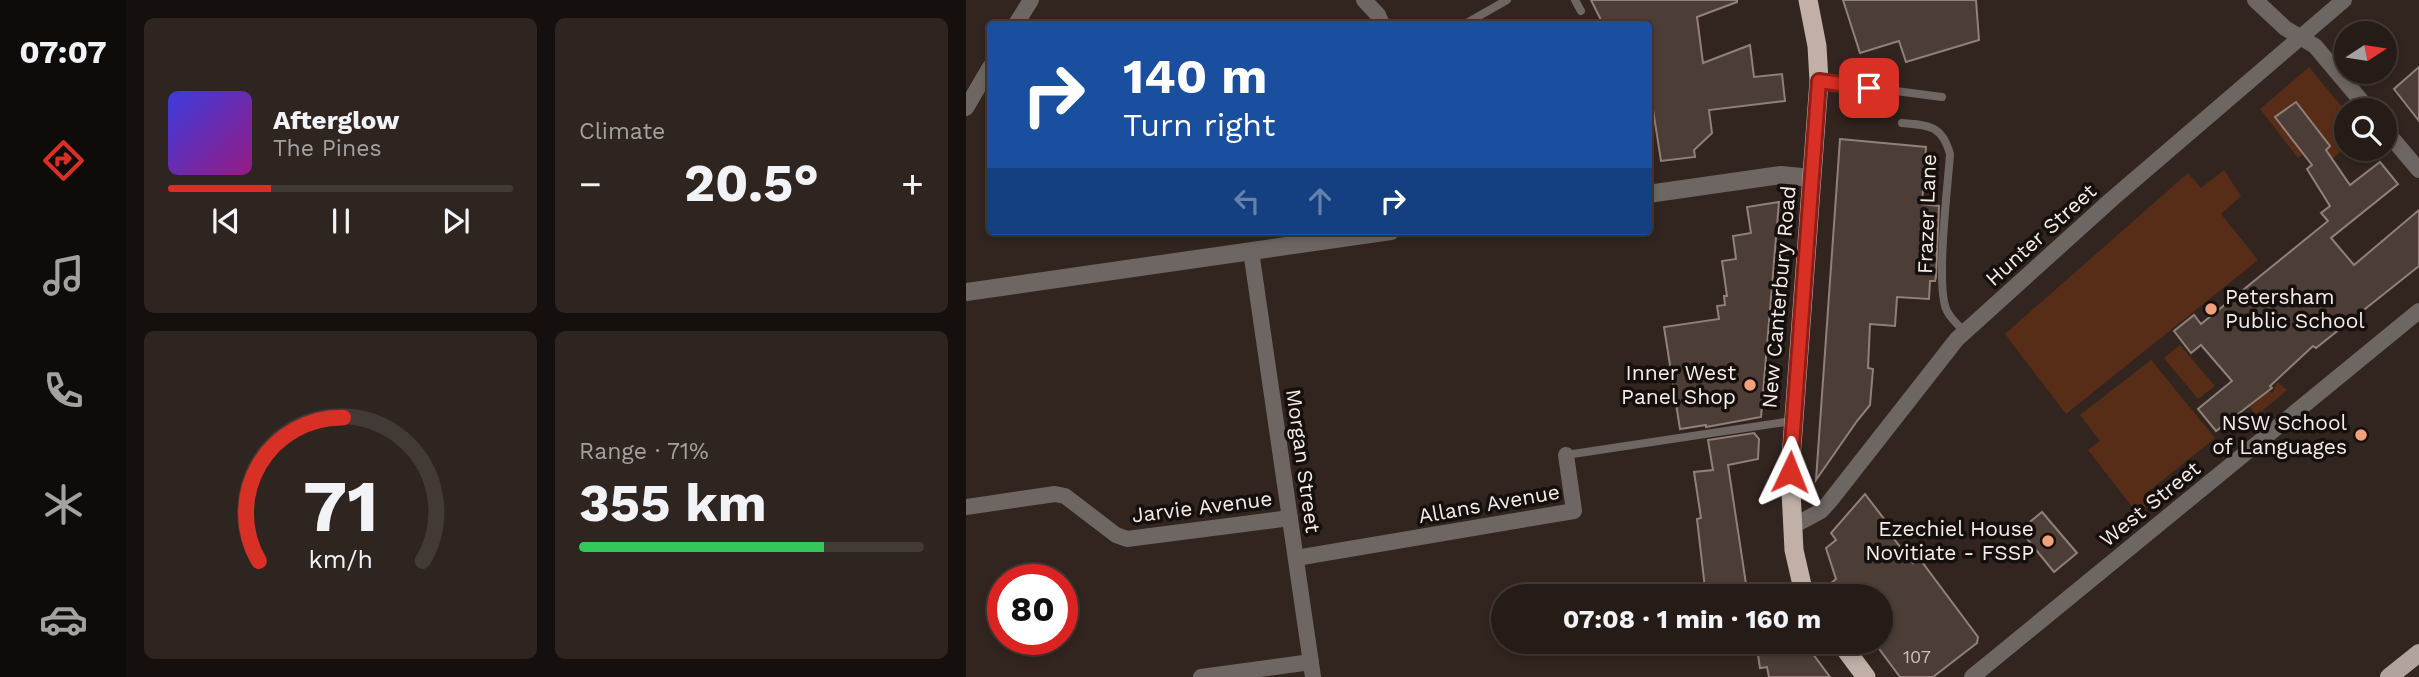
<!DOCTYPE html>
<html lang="en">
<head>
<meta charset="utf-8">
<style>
  :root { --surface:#261c17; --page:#2e2520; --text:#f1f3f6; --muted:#a4a1a1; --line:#423a36; --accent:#d93025 }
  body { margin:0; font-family:"Work Sans",sans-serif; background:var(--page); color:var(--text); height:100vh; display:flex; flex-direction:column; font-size:26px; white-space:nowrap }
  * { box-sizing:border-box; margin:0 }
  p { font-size:23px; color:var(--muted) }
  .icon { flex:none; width:38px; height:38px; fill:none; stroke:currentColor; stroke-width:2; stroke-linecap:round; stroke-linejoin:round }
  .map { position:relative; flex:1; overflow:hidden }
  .details { display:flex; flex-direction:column; gap:18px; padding:18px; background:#150f0d; width:840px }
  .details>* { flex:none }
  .guide { position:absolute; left:21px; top:21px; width:665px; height:214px; border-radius:7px; box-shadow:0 4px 10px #0003,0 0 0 2px var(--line); background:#1a4fa0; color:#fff; overflow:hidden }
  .needle { width:46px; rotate:78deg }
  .tools { position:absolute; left:1368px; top:21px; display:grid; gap:14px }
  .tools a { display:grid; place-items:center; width:63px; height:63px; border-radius:50%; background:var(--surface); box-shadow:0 4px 10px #0003,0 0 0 2px var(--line); font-size:35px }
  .speed { position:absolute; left:21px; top:564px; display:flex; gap:14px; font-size:35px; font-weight:700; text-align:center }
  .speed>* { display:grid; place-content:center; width:91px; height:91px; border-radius:50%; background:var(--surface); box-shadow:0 4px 10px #0003,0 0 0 2px var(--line); line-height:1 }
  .speed .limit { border:10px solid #d22; background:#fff; color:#111 }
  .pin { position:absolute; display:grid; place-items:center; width:60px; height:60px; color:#fff; margin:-30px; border-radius:14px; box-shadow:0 4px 10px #0006 }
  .me { position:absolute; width:77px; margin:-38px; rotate:2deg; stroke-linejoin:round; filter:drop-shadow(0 0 5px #0008) }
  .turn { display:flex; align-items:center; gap:24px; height:147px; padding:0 21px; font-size:32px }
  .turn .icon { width:91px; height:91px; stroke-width:2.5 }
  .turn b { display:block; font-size:49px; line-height:60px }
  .lanes { display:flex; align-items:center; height:66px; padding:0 21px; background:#0003; justify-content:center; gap:35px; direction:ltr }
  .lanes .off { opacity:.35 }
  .big { font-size:52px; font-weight:700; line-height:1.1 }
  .details .tile { flex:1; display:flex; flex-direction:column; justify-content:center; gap:10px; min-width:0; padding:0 24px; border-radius:10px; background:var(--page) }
  .details .dial { align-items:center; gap:0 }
  .dial svg { height:182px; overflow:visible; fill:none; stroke:var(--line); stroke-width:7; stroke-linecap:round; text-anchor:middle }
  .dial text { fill:var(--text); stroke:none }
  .song { display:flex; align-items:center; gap:21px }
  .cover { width:84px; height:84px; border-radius:10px; background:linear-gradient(135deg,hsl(240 70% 55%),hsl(310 70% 35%)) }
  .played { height:7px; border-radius:4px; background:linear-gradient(90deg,var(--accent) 30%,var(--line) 30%) }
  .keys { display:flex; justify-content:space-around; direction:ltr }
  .heat { display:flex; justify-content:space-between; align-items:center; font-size:38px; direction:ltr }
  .charge { height:10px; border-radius:5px; background:linear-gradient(90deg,#34c759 71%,var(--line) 0) }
  .details .tiles { flex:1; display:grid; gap:18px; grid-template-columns:repeat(2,1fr) }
  .trip { position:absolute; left:525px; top:584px; width:402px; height:70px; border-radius:35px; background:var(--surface); box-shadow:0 4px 10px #0003,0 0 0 2px var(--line); font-weight:700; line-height:70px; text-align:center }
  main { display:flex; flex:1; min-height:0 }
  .dock { display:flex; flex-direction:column; width:126px; justify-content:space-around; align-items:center; background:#0f0b09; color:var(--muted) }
  .dock .icon { width:49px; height:49px }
  .dock .on { color:var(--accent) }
  .dock b { font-size:32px; color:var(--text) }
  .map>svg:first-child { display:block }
  .green { fill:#582d18 }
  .building { fill:#4c3d37; stroke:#908079; stroke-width:2 }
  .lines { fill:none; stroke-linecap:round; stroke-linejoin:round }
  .service { stroke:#6d6663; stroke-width:8 }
  .minor { stroke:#6d6663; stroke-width:16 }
  .tertiary { stroke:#6d6663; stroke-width:18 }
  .primary { stroke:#b2a39d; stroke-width:18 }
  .trunk { stroke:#c0b0a8; stroke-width:19 }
  .route-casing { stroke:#8d1f18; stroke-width:18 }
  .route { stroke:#d93025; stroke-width:12 }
  .poi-dot { fill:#f1a17c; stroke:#150f0d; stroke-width:2.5 }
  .labels { text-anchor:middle; stroke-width:7; stroke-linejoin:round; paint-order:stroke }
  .number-label { font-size:18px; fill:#ccc1bc }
  .street-label { font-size:21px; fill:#f6ede9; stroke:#150f0d }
  .poi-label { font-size:21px; fill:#f6ede9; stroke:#150f0d; text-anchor:end }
</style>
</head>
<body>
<main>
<nav class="dock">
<b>07:07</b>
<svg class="icon on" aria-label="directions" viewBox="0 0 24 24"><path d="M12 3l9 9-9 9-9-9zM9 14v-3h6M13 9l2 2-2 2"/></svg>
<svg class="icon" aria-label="music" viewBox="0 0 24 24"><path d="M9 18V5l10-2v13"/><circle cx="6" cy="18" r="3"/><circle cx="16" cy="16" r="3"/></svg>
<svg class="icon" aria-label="phone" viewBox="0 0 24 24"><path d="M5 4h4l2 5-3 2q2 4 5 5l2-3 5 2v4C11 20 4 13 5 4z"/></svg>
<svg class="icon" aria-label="climate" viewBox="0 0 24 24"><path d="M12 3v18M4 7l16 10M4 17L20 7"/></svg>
<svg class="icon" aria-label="car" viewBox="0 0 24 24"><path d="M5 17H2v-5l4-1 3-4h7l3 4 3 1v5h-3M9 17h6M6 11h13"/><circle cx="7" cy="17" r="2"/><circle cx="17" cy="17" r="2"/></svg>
</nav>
<section class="details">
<div class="tiles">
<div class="tile">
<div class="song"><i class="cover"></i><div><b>Afterglow</b><p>The Pines</p></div></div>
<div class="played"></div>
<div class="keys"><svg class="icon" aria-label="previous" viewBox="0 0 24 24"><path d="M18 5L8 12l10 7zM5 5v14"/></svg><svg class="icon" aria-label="pause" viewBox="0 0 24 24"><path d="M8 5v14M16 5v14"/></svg><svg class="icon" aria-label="next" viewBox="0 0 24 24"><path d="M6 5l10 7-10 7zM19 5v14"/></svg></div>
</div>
<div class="tile"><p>Climate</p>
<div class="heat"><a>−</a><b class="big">20.5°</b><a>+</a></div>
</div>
<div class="tile dial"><svg viewBox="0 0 100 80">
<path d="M14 69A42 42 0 1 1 86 69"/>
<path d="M14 69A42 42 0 0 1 51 6" stroke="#d93025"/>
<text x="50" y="56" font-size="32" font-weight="700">71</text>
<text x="50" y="72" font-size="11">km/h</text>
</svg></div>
<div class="tile"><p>Range · 71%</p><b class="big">355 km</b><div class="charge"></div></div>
</div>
</section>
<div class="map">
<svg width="1453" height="677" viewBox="0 0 1453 677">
  <rect width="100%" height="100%" fill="#32251f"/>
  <g class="green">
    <polygon points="1343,67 1381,113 1381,147 1366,159 1360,150 1364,146 1330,102 1310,117 1338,153 1332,158 1294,109"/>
    <polygon points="1258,170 1275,196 1255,214 1292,260 1100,414 1039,334 1222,173 1235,188"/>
    <polygon points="1214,345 1249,386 1232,399 1198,358"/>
    <polygon points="1185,360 1249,438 1178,495 1184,503 1171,513 1122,450 1134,441 1114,415"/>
    <polygon points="1311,382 1321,390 1290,416 1284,407 1302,391 1307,393"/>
  </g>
  <g class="building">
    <polygon points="625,0 771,0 771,2 731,17 737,63 784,45 788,77 816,74 819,101 743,110 746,133 728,150 729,157 695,161 682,78 682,24 637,24"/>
    <polygon points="877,0 1010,0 1013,40 940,62 933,41 894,53"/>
    <polygon points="1453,67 1453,121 1428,89"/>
    <polygon points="1330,102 1364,146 1360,150 1384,185 1414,162 1432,184 1365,238 1388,265 1453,210 1453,266 1350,348 1347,346 1304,386 1306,388 1250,431 1232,409 1266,381 1235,345 1225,353 1208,331 1228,315 1235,324 1362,221 1355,213 1364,206 1341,169 1346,165 1309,117"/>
    <polygon points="874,139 960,147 956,204 973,206 970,277 969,281 964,281 963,299 931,297 929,326 904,324 902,368 907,369 904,405 891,421 850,480"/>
    <polygon points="813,202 795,417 740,427 740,425 714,429 698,327 753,319 751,306 759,305 758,296 761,296 756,261 770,259 767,236 785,233 781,207"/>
    <polygon points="788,433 793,439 792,459 762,465 782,597 740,597 731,519 735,518 728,472 747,470 742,440"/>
    <polygon points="899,494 928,532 925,535 947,563 953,558 1012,637 1011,643 967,677 934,677 908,642 915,642 915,597 874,597 864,584 870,579 860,548 870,540 865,533"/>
    <polygon points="1076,512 1111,553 1088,572 1054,530"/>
    <polygon points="790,642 838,642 864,677 803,677 801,667 794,668"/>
  </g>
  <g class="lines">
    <g class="service">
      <polyline points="609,0 615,11"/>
      <polyline points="499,24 541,0"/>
      <polyline points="853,81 976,97"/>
      <path d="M936 123C962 125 976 125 984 154 982 186 969 287 981 311 985 319 993 326 999 332"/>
      <polyline points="600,455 826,421"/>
    </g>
    <g class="minor">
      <polyline points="398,0 412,15 416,24"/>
      <polyline points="1289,0 1319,28 1349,46 1403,110"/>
      <polyline points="50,24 65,0"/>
      <polyline points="0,108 24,67"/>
      <polyline points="1419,130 1453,170"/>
      <polyline points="285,251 347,677"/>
      <polyline points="0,507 89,494 99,496 150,535 161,539 324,518"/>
      <polyline points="827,526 855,511 864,501 991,339 1146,199 1378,0"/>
      <polyline points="330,558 608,511 600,455"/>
      <polyline points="235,677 345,662"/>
      <polyline points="1006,677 1453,311"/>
    </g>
    <g class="tertiary">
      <polyline points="682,194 815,175 846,178"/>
      <polyline points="0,292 425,231"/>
    </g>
    <polyline class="primary" points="1423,677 1453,653"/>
    <g class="trunk">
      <polyline points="842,597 836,585 828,550 824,472 853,81 851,46 842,0"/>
      <polyline points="874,642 900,677"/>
    </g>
  </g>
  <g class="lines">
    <g class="route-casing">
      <polyline id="route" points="824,472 853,81 903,88"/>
    </g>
    <use href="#route" class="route"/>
  </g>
  <g class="poi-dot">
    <circle cx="1245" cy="309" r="7"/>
    <circle cx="784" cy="385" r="7"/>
    <circle cx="1395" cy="435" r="7"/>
    <circle cx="1082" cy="541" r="7"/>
  </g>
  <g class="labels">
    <g class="number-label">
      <text x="951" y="663">107</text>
    </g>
    <g class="street-label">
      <text transform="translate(961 214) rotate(-88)" y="7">Frazer Lane</text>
      <text transform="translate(1075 235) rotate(-42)" y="7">Hunter Street</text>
      <text transform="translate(813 297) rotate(-85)" y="7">New Canterbury Road</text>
      <text transform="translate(337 461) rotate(82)" y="7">Morgan Street</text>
      <text transform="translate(523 504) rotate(-10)" y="7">Allans Avenue</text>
      <text transform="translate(1184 504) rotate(-39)" y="7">West Street</text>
      <text transform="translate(236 507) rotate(-7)" y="7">Jarvie Avenue</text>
    </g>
    <g class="poi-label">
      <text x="1259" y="304" text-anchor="start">Petersham<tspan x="1259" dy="24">Public School</tspan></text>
      <text x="770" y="380">Inner West<tspan x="770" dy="24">Panel Shop</tspan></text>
      <text x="1381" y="430">NSW School<tspan x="1381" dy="24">of Languages</tspan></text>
      <text x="1068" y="536">Ezechiel House<tspan x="1068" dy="24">Novitiate - FSSP</tspan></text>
    </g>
  </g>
</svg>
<div class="tools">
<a><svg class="needle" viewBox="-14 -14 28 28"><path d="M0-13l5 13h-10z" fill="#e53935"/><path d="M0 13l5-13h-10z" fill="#a4a1a1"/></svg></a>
<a><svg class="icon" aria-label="search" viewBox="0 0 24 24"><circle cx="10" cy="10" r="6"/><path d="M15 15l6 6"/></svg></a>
</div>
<div class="speed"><div class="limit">80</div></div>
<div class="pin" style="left:903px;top:88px;background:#d93025"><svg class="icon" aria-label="arrive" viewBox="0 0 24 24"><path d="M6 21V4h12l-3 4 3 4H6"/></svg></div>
<svg class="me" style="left:824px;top:472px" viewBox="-20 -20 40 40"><path d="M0-17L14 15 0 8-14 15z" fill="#d93025" stroke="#fff" stroke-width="4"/></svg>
<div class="trip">07:08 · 1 min · 160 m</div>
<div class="guide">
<div class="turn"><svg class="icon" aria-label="right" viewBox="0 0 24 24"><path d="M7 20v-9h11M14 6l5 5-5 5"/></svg><div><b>140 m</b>Turn right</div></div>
<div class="lanes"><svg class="icon off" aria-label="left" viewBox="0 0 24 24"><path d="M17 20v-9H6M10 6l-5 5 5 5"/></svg><svg class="icon off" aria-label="ahead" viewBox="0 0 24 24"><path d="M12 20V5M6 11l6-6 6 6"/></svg><svg class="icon" aria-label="right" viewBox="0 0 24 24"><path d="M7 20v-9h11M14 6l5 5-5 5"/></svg></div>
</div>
</div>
</main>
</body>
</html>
